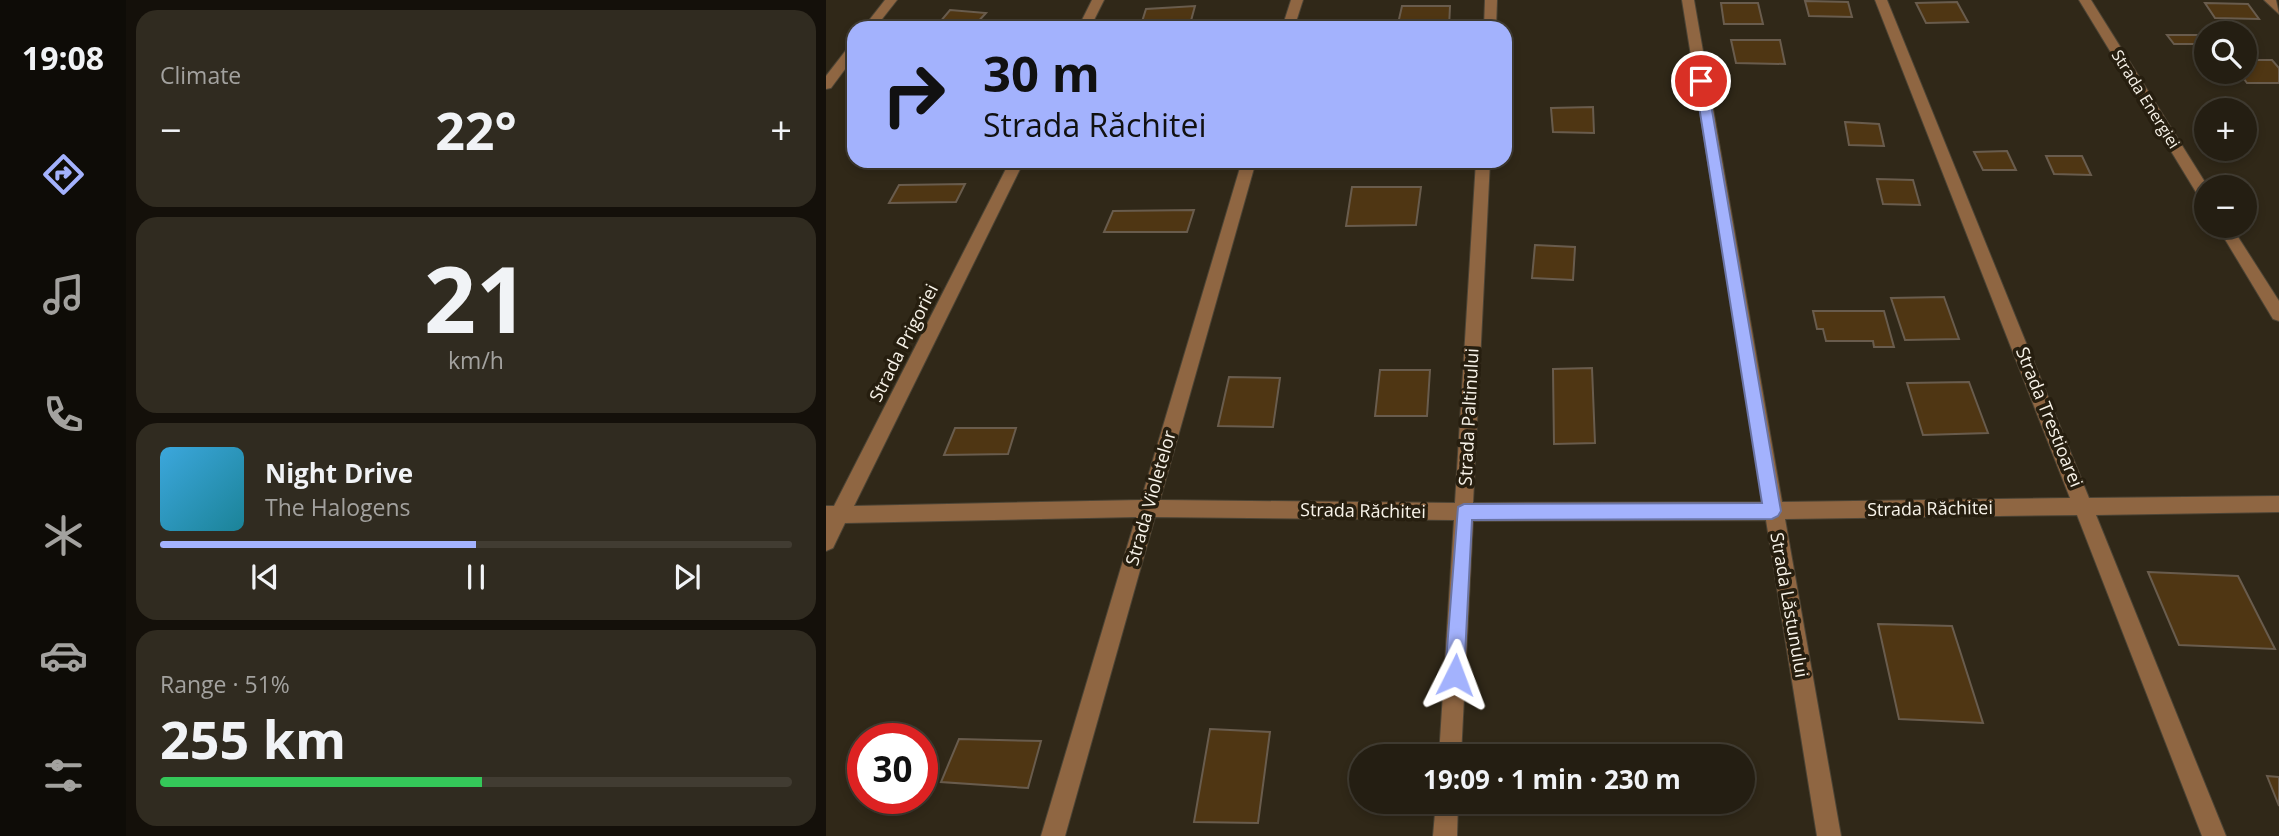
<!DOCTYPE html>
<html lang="en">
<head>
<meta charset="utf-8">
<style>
  :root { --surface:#241e12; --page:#302b20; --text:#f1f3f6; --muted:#a3a29f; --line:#413c32; --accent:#a3b2fd }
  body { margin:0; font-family:"Open Sans",sans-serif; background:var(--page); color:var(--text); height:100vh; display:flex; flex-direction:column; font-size:26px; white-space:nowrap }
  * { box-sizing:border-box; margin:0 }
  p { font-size:23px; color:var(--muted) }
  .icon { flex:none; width:38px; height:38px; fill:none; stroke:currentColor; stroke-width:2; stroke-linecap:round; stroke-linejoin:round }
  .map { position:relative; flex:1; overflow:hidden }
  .side { display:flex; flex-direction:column; gap:10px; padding:10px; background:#14100a; width:700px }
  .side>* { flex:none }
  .hud { position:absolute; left:21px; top:21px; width:665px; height:147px; border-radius:21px; box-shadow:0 4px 10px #0003,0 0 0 2px var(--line); background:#a3b2fd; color:#111; overflow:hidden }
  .buttons { position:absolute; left:1368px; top:21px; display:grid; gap:14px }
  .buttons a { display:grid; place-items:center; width:63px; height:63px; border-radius:50%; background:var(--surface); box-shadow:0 4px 10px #0003,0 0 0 2px var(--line); font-size:35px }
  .speed { position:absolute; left:21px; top:723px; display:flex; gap:14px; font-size:35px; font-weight:700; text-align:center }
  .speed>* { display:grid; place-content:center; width:91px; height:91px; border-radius:50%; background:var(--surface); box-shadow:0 4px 10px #0003,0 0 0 2px var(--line); line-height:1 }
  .speed .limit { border:10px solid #d22; background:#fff; color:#111 }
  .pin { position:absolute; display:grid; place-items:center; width:60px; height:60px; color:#fff; margin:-30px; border:4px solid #fff; border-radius:50%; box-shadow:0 2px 7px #0007 }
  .me { position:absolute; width:77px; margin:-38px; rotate:3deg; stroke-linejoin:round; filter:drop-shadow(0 0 5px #0008) }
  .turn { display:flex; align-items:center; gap:24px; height:147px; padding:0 21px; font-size:32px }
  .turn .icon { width:91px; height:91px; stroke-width:2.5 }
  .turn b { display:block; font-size:49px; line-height:60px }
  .big { font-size:52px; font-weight:700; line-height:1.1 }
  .side .card { flex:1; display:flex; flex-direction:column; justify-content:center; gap:10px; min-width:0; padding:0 24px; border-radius:21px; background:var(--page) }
  .side .dial { align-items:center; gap:0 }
  .dial b { font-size:91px; line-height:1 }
  .song { display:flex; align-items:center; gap:21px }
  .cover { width:84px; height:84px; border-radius:10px; background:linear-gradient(135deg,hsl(200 70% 55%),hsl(190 70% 35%)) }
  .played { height:7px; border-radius:4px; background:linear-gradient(90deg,var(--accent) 50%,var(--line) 50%) }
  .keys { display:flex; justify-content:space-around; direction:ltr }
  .heat { display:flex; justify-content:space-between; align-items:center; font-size:38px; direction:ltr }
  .charge { height:10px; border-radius:5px; background:linear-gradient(90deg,#34c759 51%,var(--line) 0) }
  .trip { position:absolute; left:523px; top:744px; width:406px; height:70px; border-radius:35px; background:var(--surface); box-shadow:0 4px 10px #0003,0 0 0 2px var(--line); font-weight:700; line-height:70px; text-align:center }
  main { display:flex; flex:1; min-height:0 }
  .tabs { display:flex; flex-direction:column; width:126px; justify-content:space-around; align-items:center; background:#0e0c07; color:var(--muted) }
  .tabs .icon { width:49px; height:49px }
  .tabs .current { color:var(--accent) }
  .tabs b { font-size:32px; color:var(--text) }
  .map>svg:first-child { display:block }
  .building { fill:#4f3613; stroke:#695c4d; stroke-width:2 }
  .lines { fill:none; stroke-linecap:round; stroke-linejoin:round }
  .minor-casing { stroke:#4c4435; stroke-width:2 }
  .minor { fill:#8f6642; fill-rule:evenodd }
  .route { fill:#a3b2fd; stroke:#6a74a4; stroke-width:2 }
  .labels { text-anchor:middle; stroke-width:7; stroke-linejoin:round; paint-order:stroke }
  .far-street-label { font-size:16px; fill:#f8f3e9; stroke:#261e0f }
  .street-label { font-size:18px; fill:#f8f3e9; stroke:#261e0f }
</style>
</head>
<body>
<main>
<nav class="tabs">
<b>19:08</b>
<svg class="icon current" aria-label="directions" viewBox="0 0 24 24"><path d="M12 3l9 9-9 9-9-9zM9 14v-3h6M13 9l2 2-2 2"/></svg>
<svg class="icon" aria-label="music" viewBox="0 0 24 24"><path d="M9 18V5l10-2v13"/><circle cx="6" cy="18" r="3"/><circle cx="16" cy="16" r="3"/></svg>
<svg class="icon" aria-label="phone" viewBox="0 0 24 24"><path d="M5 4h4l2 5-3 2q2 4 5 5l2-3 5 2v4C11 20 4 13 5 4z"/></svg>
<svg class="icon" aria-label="climate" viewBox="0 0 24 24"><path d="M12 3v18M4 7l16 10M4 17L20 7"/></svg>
<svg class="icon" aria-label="car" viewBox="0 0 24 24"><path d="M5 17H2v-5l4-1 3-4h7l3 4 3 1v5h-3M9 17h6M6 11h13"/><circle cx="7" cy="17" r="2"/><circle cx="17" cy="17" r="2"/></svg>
<svg class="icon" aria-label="filters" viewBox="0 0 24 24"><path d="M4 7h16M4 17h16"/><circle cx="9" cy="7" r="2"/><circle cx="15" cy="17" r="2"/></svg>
</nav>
<section class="side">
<div class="card"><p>Climate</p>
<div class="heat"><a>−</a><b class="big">22°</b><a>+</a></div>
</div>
<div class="card dial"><b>21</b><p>km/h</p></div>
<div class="card">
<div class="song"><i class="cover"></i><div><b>Night Drive</b><p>The Halogens</p></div></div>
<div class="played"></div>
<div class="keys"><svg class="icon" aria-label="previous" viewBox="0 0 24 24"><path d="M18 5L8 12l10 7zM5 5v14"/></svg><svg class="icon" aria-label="pause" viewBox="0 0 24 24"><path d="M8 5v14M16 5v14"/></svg><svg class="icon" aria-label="next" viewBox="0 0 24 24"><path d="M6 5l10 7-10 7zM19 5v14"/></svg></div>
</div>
<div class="card"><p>Range · 51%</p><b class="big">255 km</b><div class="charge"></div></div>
</section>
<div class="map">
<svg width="1453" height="836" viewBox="0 0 1453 836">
  <rect width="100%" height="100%" fill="#302818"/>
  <g class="building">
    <polygon points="979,1 1022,2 1026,17 983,16"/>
    <polygon points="1131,2 1142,22 1100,23 1090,3"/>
    <polygon points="895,3 932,3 937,24 898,24"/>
    <polygon points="1379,3 1422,4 1433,19 1389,18"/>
    <polygon points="369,6 363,28 314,28 320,9"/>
    <polygon points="576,6 624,6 623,28 571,28"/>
    <polygon points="124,10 160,13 149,25 113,23"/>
    <polygon points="1341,35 1377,35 1381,44 1348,44"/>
    <polygon points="905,40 954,40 959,64 910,63"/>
    <polygon points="1419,60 1446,60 1453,68 1453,83 1421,83 1413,72 1419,72"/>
    <polygon points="767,107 768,133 727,132 725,108"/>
    <polygon points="1019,122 1053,124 1058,146 1023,145"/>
    <polygon points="1181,151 1190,170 1157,170 1148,152"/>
    <polygon points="1220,156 1256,156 1265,175 1228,174"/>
    <polygon points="1051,179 1087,180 1094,205 1057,204"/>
    <polygon points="139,184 130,202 63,203 73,185"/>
    <polygon points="526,187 595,187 590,225 520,226"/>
    <polygon points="368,210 361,232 278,232 287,211"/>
    <polygon points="709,245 749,247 747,280 706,278"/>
    <polygon points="1118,297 1133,339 1079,340 1065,298"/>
    <polygon points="987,311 1058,311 1068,347 1048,347 1047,341 1000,341 997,329 991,329"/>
    <polygon points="766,368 769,443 728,444 727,369"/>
    <polygon points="554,370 604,370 601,416 549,416"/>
    <polygon points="403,377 454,378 447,427 392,426"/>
    <polygon points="1143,382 1162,433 1097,435 1081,383"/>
    <polygon points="129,428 190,428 182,454 118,455"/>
    <polygon points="1322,572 1412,576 1449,649 1353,645"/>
    <polygon points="1052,624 1126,626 1157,723 1073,719"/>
    <polygon points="384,729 444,732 432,823 368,822"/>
    <polygon points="133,739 215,741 202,788 115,782"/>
    <polygon points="693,747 767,752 767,756 693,756"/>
    <polygon points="1441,776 1453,777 1453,806"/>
    <polygon points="690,802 768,802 768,808"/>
  </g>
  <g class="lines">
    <g class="minor-casing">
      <g id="minor">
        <polygon points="59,0 71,0 49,28 37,28"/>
        <polygon points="266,0 278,0 264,28 252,28"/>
        <polygon points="465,0 477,0 468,28 456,28"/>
        <polygon points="659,0 671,0 670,28 658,28"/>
        <polygon points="856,0 868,0 956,502 1244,498 1049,0 1061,0 1263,498 1453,496 1453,512 1270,515 1400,836 1376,836 1251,515 959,519 1015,836 991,836 940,520 647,521 635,756 613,756 628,520 329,517 239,836 215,836 310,517 19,523 7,548 0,551 0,506 8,506 184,161 198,161 28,506 315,500 416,161 430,161 334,500 629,503 650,161 664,161 647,503 937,502"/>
        <polygon points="1253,0 1265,0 1382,187 1381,203 1376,202"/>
        <polygon points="1438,0 1450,0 1453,14"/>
        <polygon points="28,44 28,57 5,88 0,89 0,76 24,45"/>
        <polygon points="1391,226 1405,226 1453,301 1453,321 1447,319"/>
        <polygon points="610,802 632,802 631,836 607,836"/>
      </g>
    </g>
    <use href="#minor" class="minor"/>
  </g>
  <polygon class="route" points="875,77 881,81 955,511 952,516 946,519 646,520 638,675 635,682 629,684 622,682 619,675 632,507 638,504 936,503 869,81"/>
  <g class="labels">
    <g class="far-street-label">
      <text transform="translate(1320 99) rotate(58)" y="6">Strada Energiei</text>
    </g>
    <g class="street-label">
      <text transform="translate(78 343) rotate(-63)" y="6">Strada Prigoriei</text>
      <text transform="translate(643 417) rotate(-87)" y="6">Strada Paltinului</text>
      <text transform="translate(1223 417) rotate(68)" y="6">Strada Trestioarei</text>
      <text transform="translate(325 498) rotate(-74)" y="6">Strada Violetelor</text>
      <text transform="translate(1104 509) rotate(-1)" y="6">Strada Răchitei</text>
      <text transform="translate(537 511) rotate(1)" y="6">Strada Răchitei</text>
      <text transform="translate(963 605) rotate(80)" y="6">Strada Lăstunului</text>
    </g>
  </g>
</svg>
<div class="buttons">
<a><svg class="icon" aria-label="search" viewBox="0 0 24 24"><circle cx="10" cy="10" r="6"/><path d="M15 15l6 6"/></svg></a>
<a>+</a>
<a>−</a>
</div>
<div class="speed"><div class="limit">30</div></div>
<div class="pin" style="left:875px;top:81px;background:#d93025"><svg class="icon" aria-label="arrive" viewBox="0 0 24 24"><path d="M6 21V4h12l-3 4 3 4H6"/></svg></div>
<svg class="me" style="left:629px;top:675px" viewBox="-20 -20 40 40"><path d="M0-17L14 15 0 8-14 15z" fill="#a3b2fd" stroke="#fff" stroke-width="4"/></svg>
<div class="trip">19:09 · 1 min · 230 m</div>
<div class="hud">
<div class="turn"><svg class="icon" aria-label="right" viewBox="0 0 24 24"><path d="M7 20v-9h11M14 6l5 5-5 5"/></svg><div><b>30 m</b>Strada Răchitei</div></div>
</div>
</div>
</main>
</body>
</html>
